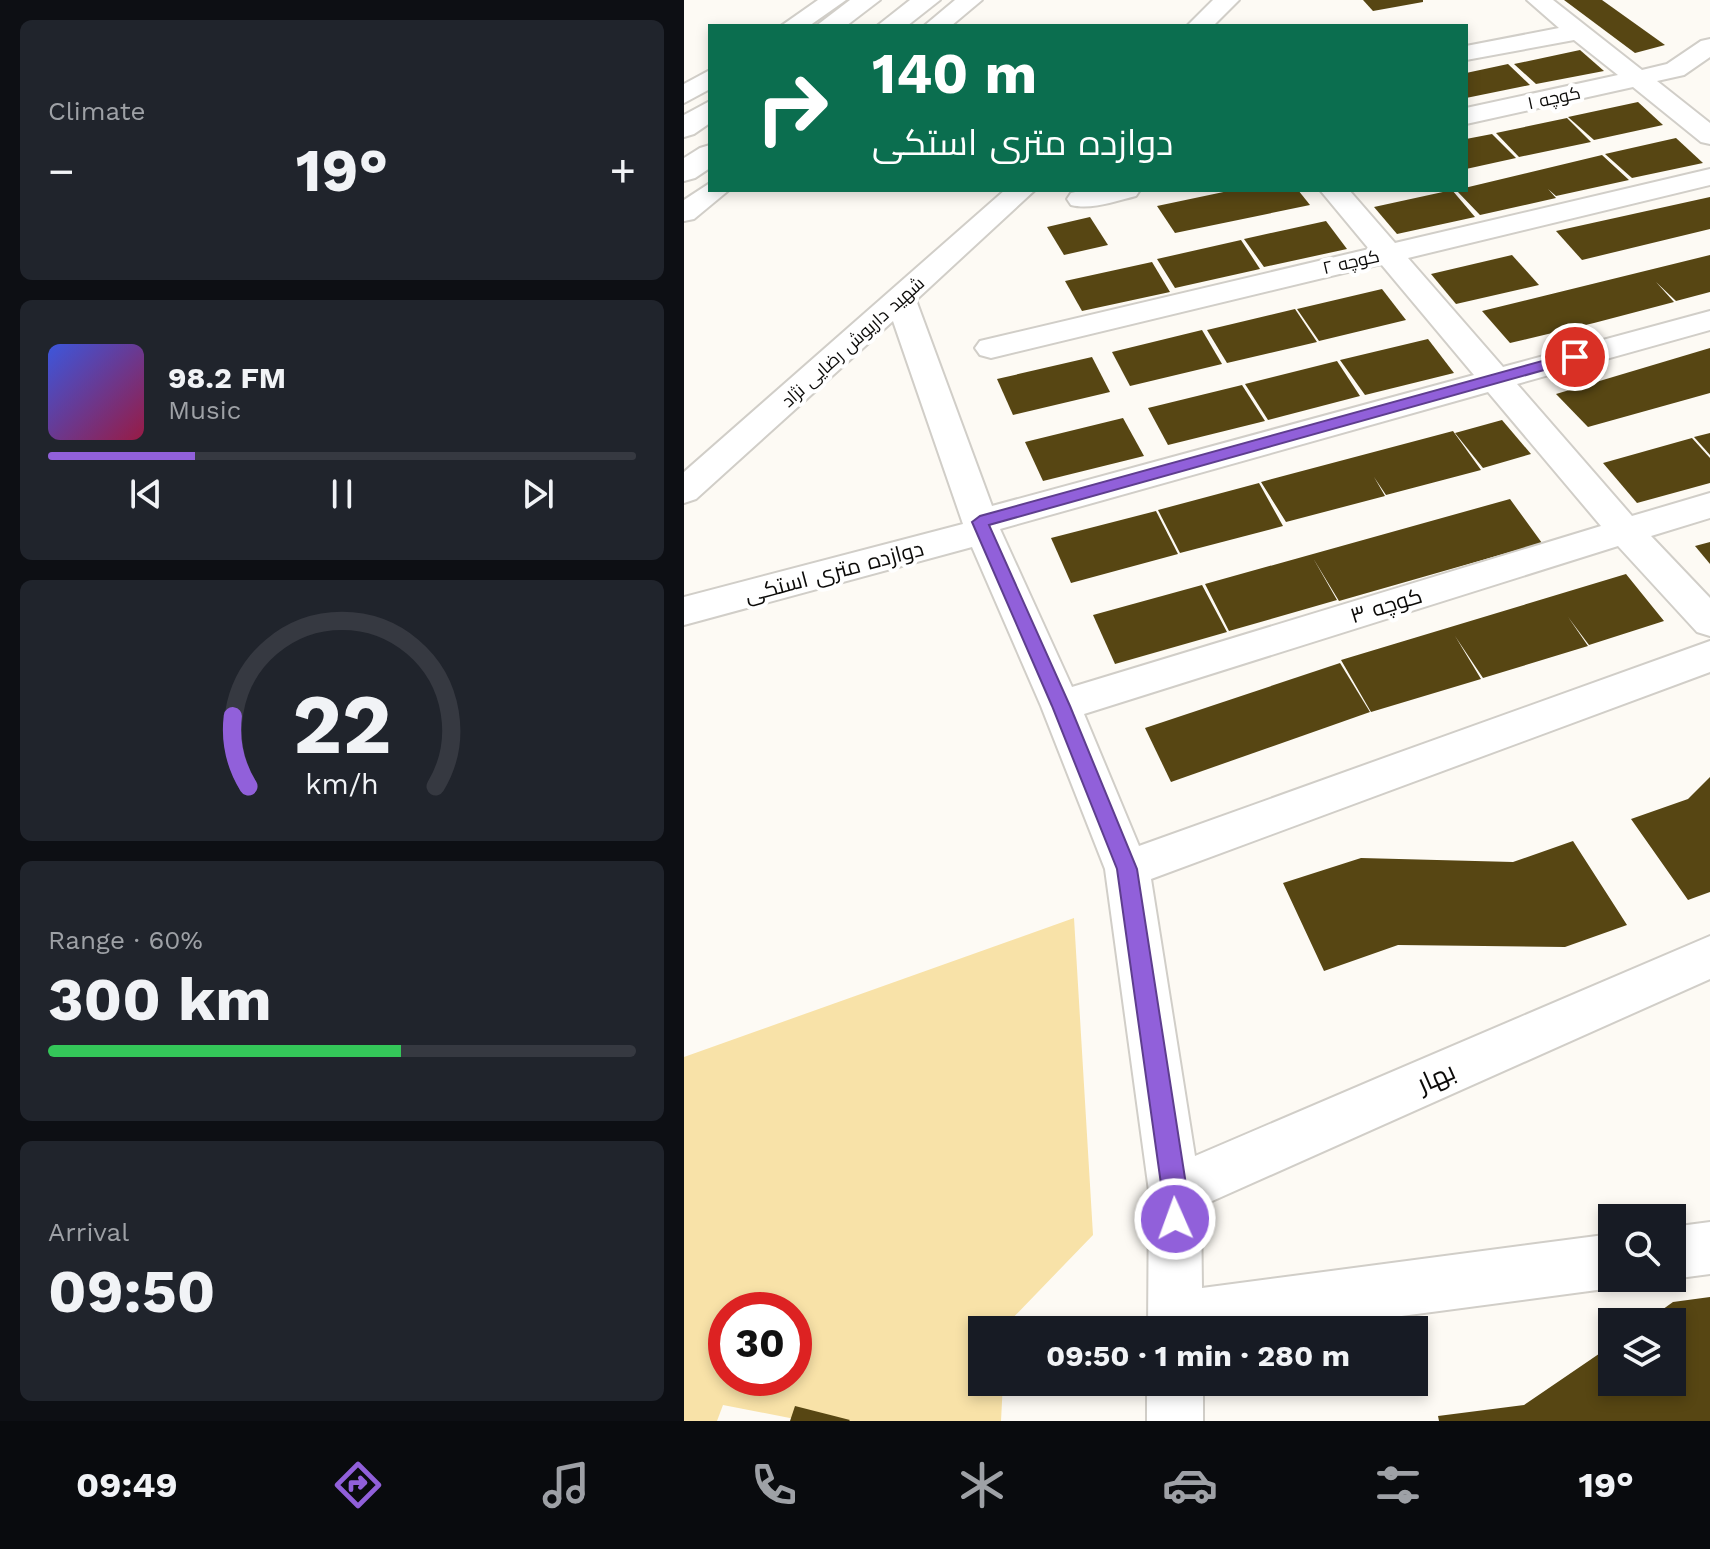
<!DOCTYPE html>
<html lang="en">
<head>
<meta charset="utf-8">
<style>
  :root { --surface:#171b24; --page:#20242c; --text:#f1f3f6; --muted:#9ea1a6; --line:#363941; --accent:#9160da }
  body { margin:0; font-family:"Work Sans",Cairo,sans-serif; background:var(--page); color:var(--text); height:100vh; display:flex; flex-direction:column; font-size:30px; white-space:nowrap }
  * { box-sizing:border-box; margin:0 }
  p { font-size:26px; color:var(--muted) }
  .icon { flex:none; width:44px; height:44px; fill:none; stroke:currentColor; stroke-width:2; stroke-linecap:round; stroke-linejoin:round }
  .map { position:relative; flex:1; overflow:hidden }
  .side { display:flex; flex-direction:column; gap:20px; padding:20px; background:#0d0f14; width:684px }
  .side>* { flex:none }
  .banner { position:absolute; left:24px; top:24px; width:760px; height:168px; border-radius:0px; box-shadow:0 4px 12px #0003; background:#0b6e4f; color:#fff; overflow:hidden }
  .buttons { position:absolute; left:914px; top:1204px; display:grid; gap:16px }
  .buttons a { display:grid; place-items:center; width:88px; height:88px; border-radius:0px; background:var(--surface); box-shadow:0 4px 12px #0003; font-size:40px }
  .speed { position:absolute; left:24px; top:1292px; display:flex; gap:16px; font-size:40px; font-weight:700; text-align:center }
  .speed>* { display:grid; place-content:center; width:104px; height:104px; border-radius:50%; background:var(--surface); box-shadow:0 4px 12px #0003; line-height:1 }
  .speed .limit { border:12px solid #d22; background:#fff; color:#111 }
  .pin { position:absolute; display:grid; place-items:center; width:68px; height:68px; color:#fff; margin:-34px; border:4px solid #fff; border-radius:50%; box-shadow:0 2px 8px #0007 }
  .me { position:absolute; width:88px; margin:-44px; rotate:358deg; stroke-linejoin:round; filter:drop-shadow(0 0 6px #0008) }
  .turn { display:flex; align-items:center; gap:28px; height:168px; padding:0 32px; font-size:36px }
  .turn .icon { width:104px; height:104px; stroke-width:2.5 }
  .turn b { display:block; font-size:56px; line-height:68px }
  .big { font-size:60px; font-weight:700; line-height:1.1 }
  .side .card { flex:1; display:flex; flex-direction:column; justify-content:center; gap:12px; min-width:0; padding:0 28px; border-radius:12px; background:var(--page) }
  .side .dial { align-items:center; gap:0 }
  .dial svg { height:208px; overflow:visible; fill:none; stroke:var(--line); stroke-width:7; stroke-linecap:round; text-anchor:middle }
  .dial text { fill:var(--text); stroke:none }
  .song { display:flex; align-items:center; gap:24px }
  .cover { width:96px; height:96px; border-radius:12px; background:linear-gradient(135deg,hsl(230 70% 55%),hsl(340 70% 35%)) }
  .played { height:8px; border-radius:4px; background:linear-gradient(90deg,var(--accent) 25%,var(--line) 25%) }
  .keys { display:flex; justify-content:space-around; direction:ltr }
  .heat { display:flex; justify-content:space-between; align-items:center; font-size:44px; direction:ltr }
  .charge { height:12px; border-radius:6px; background:linear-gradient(90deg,#34c759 60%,var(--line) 0) }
  .trip { position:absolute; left:284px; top:1316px; width:460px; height:80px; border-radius:0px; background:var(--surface); box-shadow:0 4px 12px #0003; font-weight:700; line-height:80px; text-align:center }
  .dock { display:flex; height:128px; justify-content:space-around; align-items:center; background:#090b0e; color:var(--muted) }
  .dock .icon { width:56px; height:56px }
  .dock .active { color:var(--accent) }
  .dock b { font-size:36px; color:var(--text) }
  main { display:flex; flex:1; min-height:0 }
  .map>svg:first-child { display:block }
  .green { fill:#f8e2a8; fill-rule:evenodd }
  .building { fill:#574613 }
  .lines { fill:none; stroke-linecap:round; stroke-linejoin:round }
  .minor-casing { stroke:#d1cec8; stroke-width:4 }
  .major-casing { stroke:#d1cec8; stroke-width:4 }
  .minor { fill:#fff; fill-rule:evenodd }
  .major { fill:#fff; fill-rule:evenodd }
  .route { fill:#9160da; stroke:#5e3e8e; stroke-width:2 }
  .labels { text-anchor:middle; stroke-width:8; stroke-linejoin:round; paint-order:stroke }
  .far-street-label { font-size:18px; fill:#0c0b09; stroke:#fff }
  .street-label { font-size:22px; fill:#0c0b09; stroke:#fff }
  .near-street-label { font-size:26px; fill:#0c0b09; stroke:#fff }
</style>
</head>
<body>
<main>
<section class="side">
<div class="card"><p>Climate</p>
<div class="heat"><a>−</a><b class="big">19°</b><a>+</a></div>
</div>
<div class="card">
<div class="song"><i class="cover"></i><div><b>98.2 FM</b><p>Music</p></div></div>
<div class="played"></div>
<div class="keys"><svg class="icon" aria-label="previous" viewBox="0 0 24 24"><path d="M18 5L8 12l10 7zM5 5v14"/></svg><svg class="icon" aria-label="pause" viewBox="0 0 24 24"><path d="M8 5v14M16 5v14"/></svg><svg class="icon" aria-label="next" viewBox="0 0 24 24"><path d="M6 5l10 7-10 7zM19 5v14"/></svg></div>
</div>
<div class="card dial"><svg viewBox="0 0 100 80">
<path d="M14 69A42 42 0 1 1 86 69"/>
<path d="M14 69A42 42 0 0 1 8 42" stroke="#9160da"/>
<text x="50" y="56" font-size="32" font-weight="700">22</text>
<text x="50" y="72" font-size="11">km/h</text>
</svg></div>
<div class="card"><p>Range · 60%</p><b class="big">300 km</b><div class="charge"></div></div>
<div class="card"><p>Arrival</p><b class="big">09:50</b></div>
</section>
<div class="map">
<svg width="1026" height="1421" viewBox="0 0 1026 1421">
  <rect width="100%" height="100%" fill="#fdfaf4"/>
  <path class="green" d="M390 918 409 1235 323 1324 322 1330H298V1382H319L317 1421H121L39 1405 33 1421H0V1057ZM42 1310H110V1378H42Z"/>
  <g class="building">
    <polygon points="679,0 739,0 739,2 689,11"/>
    <polygon points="880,0 918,0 981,45 951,53"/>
    <polygon points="896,50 920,71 852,84 830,64"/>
    <polygon points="824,64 846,85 782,98 782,73"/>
    <polygon points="954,102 979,125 910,140 884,117"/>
    <polygon points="883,118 907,142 835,157 812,133"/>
    <polygon points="808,134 832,158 782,169 782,139"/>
    <polygon points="992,138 1019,163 948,178 921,154"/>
    <polygon points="918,155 945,180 872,196 864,189 872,198 796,215 772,190"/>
    <polygon points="549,190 614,190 626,205 491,233 473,206"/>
    <polygon points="768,190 791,217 713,234 690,207"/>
    <polygon points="1026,197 1026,229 898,260 872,231"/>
    <polygon points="406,217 424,245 380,255 363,227"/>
    <polygon points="642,221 663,249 580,267 560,239"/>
    <polygon points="557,240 576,269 491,288 473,259"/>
    <polygon points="828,255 855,285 772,304 747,274"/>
    <polygon points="1026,255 1026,292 992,301 972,282 990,302 910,323 826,343 798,311"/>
    <polygon points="468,262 486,292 398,311 381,281"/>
    <polygon points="698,289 722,320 635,341 613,309"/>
    <polygon points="611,309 633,342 543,363 523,330"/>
    <polygon points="518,330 538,364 446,386 428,352"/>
    <polygon points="744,339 770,373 681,395 656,360"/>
    <polygon points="1026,348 1026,393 904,427 872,394"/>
    <polygon points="408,357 426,392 329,415 313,379"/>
    <polygon points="653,361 676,396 584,420 561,384"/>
    <polygon points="558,385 581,421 484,445 464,408"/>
    <polygon points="439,418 460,456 359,481 341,442"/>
    <polygon points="818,420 847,454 799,468 771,433"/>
    <polygon points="769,431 797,470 702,495 690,477 701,496 602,522 577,482"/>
    <polygon points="1026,433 1026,455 1010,437"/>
    <polygon points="1008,438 1026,458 1026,483 953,503 919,463"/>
    <polygon points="575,483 599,526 496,553 474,510"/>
    <polygon points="826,499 858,543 655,601 629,558 653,600 545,631 521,584"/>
    <polygon points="472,511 494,554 387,583 367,538"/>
    <polygon points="1026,542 1026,564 1011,546"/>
    <polygon points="942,574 980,621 905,645 884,617 904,646 799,678 771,636 797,679 687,712 657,660"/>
    <polygon points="518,585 543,632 431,664 409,615"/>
    <polygon points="656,663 686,712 487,782 461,728"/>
    <polygon points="1026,777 1026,892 1004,900 947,819 1004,799"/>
    <polygon points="889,841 943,925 881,947 714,945 640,971 599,883 677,858 829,862"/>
    <polygon points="1026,1297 1026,1421 755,1421 754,1416 840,1405 928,1345 928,1382 988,1382 988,1322 961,1322 989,1302"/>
    <polygon points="111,1406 166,1420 165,1421 106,1421"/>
  </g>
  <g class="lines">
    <g class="minor-casing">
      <g id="minor">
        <polygon points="134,0 162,0 125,26 97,26"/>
        <polygon points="271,0 298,0 267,26 240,26"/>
        <polygon points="529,0 555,0 529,26 503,26"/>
        <polygon points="843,0 869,0 958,70 983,64 1017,41 1026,39 1026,57 1000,75 973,81 1026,123 1026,144 1017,142 949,87 782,124 782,108 934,75 890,40 782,60 782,46 875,28"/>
        <polygon points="26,70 26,89 0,103 0,84"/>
        <path d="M1026 169V185L724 258 819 367 1026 311V330L833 384 948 516 1026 493V518L967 536 1026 598V636L1013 632 934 546 400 714 455 846 1026 641V672L467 879 511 1156 1026 936V979L517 1206 518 1288 928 1234V1278L947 1280 928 1288 612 1330H464L465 1191 421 869 357 706 288 547 0 625V597L279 524 209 321 12 499 0 503V472L321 190H351L232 300 308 506 790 375 697 264 307 358 296 355 291 348 296 341 685 249 636 190H665L711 243ZM804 392 917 526 388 687 316 529Z"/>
        <polygon points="26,183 26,190 45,190 10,219 0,221 0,200"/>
        <path d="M400 190H456L452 196C432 201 407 210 387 205L383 199 387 193Z"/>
        <polygon points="1026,1222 1026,1274 988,1279 985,1278 988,1278 988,1227"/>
        <rect x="463" y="1382" width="56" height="39"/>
      </g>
    </g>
    <g class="major-casing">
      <g id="major">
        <polygon points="166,0 196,0 162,26 132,26"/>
        <polygon points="226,0 256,0 223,26 193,26"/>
        <polygon points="26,101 26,123 10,134 0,137 0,115"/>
        <polygon points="26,145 26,168 11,178 0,181 0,158 16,148"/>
      </g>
    </g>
    <use href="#minor" class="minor"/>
    <use href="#major" class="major"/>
  </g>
  <polygon class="route" points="891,352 898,357 896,360 305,525 386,706 453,869 503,1191 503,1219 500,1227 491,1231 483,1227 433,869 368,706 288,522 296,516"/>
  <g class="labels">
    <g class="far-street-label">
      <text transform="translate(870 98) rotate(-12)" y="6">کوچه ۱</text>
      <text transform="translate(667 262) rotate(-13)" y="6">کوچه ۲</text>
      <text transform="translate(169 342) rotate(-42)" y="6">شهید داریوش رضایی نژاد</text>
    </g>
    <g class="street-label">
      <text transform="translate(150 571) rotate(-15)" y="8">دوازده متری استکی</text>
      <text transform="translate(702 605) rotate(-17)" y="8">کوچه ۳</text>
    </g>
    <g class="near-street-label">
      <text transform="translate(752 1077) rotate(-24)" y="9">بهار</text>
    </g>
  </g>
</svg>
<div class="buttons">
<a><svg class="icon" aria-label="search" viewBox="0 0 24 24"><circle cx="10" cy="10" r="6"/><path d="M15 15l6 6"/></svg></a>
<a><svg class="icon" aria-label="layers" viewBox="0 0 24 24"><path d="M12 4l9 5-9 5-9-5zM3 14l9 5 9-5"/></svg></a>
</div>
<div class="speed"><div class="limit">30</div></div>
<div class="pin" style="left:891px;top:357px;background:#d93025"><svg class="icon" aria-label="arrive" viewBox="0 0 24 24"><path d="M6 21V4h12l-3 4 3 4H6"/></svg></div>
<svg class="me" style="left:491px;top:1219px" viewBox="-20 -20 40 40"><circle r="17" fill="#9160da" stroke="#fff" stroke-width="3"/><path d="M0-11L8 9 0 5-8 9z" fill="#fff"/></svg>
<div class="trip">09:50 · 1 min · 280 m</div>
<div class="banner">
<div class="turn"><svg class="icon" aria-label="right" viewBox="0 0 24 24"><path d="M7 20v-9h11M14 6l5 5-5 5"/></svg><div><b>140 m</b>دوازده متری استکی</div></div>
</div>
</div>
</main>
<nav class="dock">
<b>09:49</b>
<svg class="icon active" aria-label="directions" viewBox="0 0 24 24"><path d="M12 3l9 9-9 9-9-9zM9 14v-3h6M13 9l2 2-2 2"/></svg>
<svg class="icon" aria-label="music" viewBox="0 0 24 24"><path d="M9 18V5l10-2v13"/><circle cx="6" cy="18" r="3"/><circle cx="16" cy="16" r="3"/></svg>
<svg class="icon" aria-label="phone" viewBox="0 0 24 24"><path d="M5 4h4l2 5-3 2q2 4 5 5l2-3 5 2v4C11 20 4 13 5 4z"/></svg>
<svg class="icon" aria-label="climate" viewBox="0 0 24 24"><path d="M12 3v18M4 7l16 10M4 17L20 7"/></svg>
<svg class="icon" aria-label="car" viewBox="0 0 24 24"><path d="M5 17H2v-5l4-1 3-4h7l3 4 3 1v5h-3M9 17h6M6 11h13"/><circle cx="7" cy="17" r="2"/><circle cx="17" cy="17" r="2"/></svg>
<svg class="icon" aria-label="filters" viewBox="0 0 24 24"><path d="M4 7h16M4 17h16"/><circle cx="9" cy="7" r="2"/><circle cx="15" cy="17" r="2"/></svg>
<b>19°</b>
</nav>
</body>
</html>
